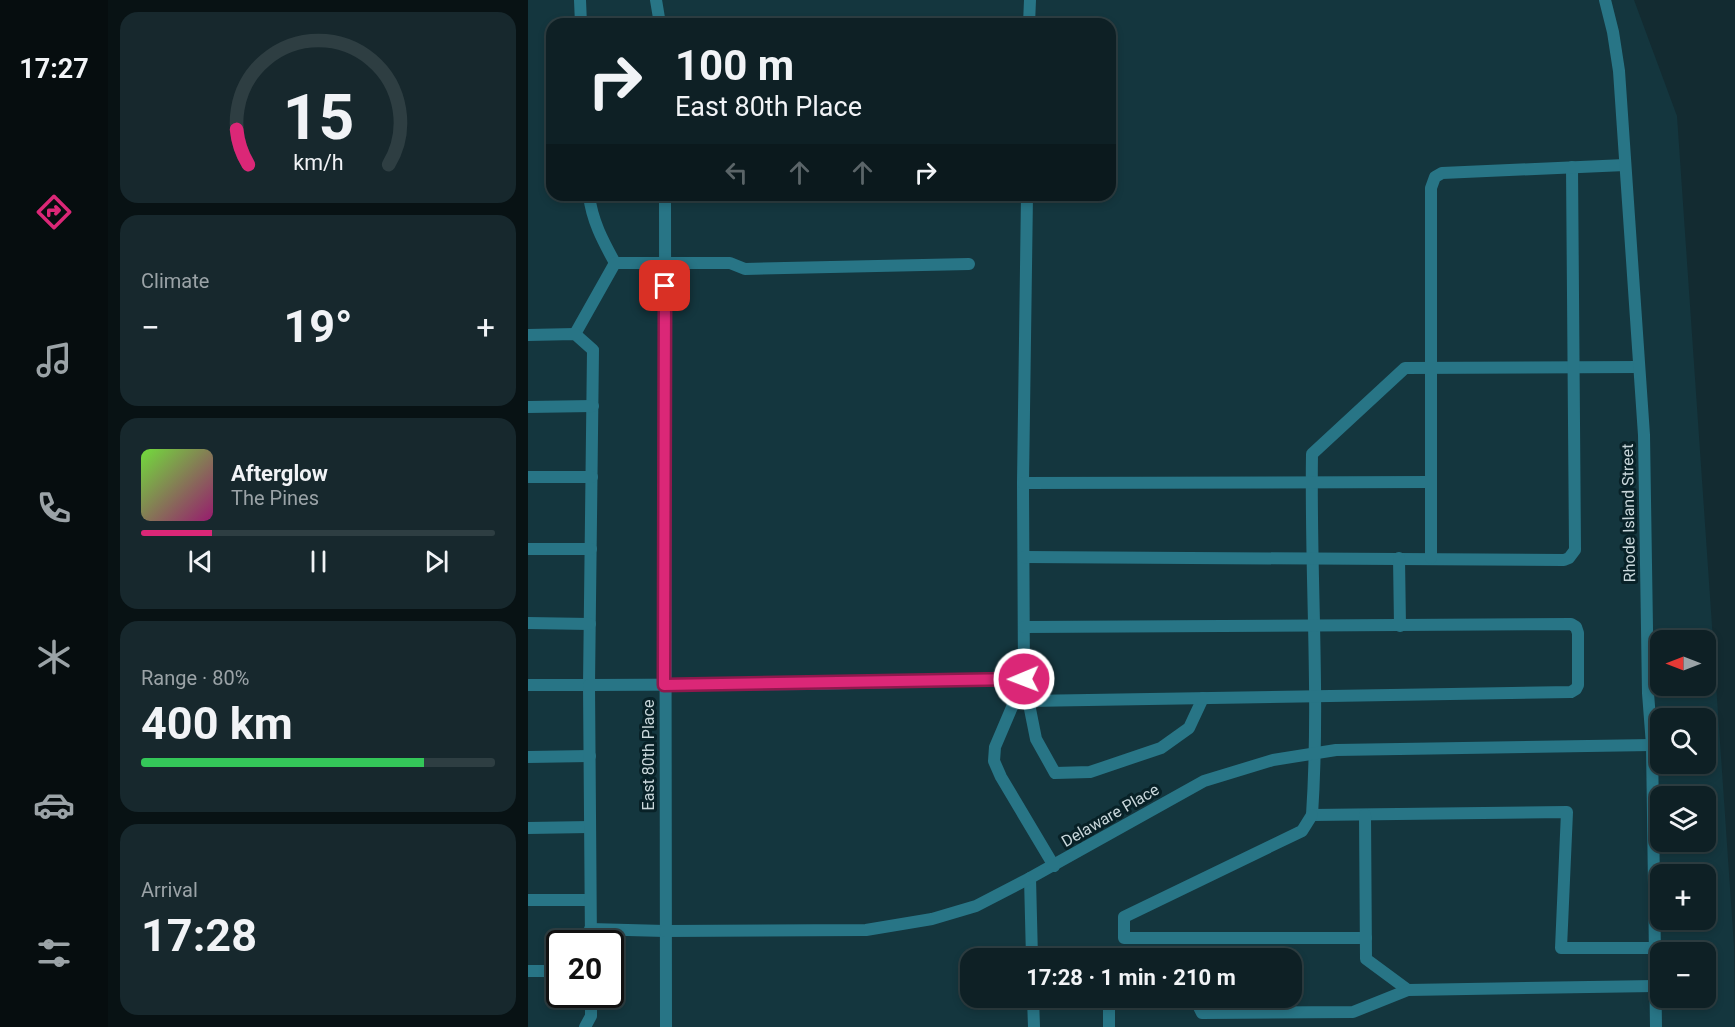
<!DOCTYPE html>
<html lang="en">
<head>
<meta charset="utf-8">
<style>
  :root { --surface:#0e2025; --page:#17282d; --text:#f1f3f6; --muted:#9ba3a7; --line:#2e3e42; --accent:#db2777 }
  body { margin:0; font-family:Roboto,sans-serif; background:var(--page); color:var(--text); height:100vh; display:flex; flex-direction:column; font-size:22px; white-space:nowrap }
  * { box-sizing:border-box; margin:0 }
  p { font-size:20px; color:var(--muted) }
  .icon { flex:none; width:33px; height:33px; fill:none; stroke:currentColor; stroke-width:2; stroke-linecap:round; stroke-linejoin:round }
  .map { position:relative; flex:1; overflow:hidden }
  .sheet { display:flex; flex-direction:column; gap:12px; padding:12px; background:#081214; width:420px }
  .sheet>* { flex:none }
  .hud { position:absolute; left:18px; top:18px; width:570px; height:183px; border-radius:18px; box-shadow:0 3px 9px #0003,0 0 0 2px var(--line); background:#0e2025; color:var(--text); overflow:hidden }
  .needle { width:39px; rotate:270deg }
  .controls { position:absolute; left:1122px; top:630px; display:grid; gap:12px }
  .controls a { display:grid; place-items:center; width:66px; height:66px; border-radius:12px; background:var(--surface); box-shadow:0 3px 9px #0003,0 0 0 2px var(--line); font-size:30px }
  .speed { position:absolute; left:18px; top:930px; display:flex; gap:12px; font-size:30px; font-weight:700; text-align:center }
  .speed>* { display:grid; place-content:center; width:78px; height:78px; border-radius:50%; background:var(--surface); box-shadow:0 3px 9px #0003,0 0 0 2px var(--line); line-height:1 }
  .speed .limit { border:3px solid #111; border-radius:9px; background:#fff; color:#111 }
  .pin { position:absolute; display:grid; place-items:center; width:51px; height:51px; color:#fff; margin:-26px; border-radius:12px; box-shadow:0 3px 9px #0006 }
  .me { position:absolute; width:66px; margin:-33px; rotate:269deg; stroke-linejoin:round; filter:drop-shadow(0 0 4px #0008) }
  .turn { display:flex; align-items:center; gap:21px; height:126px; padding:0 30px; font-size:27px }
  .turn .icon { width:78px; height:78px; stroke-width:2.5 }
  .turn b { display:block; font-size:42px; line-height:51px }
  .lanes { display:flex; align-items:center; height:57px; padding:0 30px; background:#0003; justify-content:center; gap:30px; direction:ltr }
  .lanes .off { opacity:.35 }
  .big { font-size:45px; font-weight:700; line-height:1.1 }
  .sheet .tile { flex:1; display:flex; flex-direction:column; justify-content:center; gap:9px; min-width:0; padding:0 21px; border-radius:18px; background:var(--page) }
  .sheet .dial { align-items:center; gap:0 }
  .dial svg { height:156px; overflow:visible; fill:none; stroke:var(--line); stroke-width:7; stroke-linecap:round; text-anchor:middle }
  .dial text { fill:var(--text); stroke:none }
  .song { display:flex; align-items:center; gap:18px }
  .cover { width:72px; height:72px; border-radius:9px; background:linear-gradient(135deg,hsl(100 70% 55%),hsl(320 70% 35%)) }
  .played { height:6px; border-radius:3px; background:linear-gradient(90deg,var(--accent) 20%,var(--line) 20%) }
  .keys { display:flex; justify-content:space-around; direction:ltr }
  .heat { display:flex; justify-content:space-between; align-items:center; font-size:33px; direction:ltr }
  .charge { height:9px; border-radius:4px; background:linear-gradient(90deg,#34c759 80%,var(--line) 0) }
  .trip { position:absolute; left:432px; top:948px; width:342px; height:60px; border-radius:18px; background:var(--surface); box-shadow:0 3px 9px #0003,0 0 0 2px var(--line); font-weight:700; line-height:60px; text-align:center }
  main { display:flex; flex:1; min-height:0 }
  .tab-bar { display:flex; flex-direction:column; width:108px; justify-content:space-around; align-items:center; background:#060d0f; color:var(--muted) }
  .tab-bar .icon { width:42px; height:42px }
  .tab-bar .current { color:var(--accent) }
  .tab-bar b { font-size:27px; color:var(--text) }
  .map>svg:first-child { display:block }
  .built { fill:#14363e; fill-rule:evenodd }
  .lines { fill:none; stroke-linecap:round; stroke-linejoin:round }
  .lane { stroke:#287586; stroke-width:12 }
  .street { stroke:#287586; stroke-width:12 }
  .route-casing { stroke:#8e194d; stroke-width:15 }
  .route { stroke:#db2777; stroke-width:10 }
  .labels { text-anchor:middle; stroke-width:6; stroke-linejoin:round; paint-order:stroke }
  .street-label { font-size:16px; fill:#c9d7db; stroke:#082127 }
</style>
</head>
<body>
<main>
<nav class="tab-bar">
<b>17:27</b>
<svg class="icon current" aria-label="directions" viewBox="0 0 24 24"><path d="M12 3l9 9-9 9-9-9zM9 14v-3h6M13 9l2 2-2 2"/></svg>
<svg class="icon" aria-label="music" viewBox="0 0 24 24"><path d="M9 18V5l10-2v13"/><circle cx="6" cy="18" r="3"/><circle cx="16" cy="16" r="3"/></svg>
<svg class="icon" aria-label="phone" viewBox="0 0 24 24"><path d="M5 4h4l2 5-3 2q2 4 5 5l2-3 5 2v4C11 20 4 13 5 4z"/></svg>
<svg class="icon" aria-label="climate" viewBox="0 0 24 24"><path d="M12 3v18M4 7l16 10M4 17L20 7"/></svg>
<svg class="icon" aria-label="car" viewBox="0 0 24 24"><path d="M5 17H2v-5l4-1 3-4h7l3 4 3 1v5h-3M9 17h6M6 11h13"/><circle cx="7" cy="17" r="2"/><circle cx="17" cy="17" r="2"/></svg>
<svg class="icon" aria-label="filters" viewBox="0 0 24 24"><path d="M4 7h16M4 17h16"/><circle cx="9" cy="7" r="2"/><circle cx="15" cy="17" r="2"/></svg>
</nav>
<section class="sheet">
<div class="tile dial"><svg viewBox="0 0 100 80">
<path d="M14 69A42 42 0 1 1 86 69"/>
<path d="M14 69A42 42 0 0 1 8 51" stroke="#db2777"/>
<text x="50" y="56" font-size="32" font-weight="700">15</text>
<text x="50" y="72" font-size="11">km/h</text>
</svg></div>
<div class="tile"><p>Climate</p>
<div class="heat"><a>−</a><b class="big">19°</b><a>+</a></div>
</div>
<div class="tile">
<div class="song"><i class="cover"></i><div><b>Afterglow</b><p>The Pines</p></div></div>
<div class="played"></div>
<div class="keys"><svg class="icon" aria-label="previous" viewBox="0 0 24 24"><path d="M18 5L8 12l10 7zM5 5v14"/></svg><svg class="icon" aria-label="pause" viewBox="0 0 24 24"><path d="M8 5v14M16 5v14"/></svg><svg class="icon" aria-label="next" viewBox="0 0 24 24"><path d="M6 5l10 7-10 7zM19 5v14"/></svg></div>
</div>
<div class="tile"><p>Range · 80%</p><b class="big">400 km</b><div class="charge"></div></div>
<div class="tile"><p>Arrival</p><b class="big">17:28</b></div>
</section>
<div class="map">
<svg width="1207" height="1027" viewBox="0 0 1207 1027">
  <rect width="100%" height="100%" fill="#132b31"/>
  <path class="built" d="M0 0H1106L1149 116 1206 946 1207 1027H0ZM24 24H582V195H24ZM1132 640H1178V686H1132ZM1132 718H1178V764H1132ZM1132 796H1178V842H1132ZM1132 874H1178V920H1132ZM32 944H82V994H32ZM1132 952H1178V998H1132ZM442 958H764V998H442Z"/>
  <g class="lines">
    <g class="lane">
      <polyline points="52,0 53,24"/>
      <polyline points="501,24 502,0"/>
      <path d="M61 195C64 221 75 241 87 263"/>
      <polyline points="499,195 495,483 496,679 508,739 527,773 562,772 633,748 661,728 675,698"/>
      <polyline points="47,334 87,263 202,263 217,269 441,264"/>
      <polyline points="0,335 47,334 65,350 61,685 0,685"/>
      <path d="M1111 367 877 368 784 454C782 574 792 695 784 815L1039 812 1033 948H1127"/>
      <polyline points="0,407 65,406"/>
      <polyline points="0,477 64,477"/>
      <polyline points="495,483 903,482"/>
      <polyline points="0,549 63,549"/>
      <polyline points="496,557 1036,560 1041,558 1047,550 1044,167"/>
      <polyline points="871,558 872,626"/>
      <polyline points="903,558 903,188 907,177 914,173 1097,165"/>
      <polyline points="0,623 62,624"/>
      <polyline points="496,627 1043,624 1048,627 1050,633 1050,685 1048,689 1043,692 499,701"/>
      <polyline points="0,757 62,756"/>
      <polyline points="784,815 774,831 596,917 596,938 838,938"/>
      <polyline points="837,815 838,959 880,990"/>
      <polyline points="0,828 62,827"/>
      <polyline points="502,878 504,958"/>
      <polyline points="0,900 62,900"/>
      <polyline points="62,929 137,931"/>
      <polyline points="63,944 61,685 283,684 496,679 467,747 466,761 473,777 526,866"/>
      <polyline points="0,971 32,971"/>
      <polyline points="505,998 506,1027"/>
      <polyline points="57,1027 63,1016 63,994"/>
      <polyline points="581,1027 581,1003 587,1000 668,1001 674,1013 825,1012 880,990 1127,986"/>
    </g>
    <g class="street">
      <polyline points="128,0 132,24"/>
      <polyline points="1077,0 1085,32 1091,71 1116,435 1120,693 1124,745 1128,1027"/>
      <polyline points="137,195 138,1027"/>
      <polyline points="137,931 338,930 404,919 448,906 502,878 676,781 745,760 808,750 1124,745"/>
    </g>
  </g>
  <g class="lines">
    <g class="route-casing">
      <polyline id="route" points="137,286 136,685 496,679"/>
    </g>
    <use href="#route" class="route"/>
  </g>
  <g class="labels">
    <g class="street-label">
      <text transform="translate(1100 513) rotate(-91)" y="6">Rhode Island Street</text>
      <text transform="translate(120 755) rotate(-90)" y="6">East 80th Place</text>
      <text transform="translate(582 815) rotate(-30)" y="6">Delaware Place</text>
    </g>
  </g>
</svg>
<div class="controls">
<a><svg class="needle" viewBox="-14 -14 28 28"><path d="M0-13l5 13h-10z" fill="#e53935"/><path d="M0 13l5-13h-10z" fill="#9ba3a7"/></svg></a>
<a><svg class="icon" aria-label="search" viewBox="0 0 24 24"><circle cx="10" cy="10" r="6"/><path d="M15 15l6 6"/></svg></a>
<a><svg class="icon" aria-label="layers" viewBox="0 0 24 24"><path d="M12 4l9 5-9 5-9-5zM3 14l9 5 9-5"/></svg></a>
<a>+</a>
<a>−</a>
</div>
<div class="speed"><div class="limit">20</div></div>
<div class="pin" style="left:137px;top:286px;background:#d93025"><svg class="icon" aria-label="arrive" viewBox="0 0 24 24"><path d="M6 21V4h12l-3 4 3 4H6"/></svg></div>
<svg class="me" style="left:496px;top:679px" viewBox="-20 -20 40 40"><circle r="17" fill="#db2777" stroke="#fff" stroke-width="3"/><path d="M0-11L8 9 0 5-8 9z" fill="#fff"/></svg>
<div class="trip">17:28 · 1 min · 210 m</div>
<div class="hud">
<div class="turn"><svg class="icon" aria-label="right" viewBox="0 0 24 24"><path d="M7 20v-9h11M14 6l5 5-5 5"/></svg><div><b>100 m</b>East 80th Place</div></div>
<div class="lanes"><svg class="icon off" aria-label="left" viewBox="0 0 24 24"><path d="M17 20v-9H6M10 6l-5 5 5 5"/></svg><svg class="icon off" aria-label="ahead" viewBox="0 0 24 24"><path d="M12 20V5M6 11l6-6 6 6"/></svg><svg class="icon off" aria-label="ahead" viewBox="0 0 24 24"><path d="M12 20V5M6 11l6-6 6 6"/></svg><svg class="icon" aria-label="right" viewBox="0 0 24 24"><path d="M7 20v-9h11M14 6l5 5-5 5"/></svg></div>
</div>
</div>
</main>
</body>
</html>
